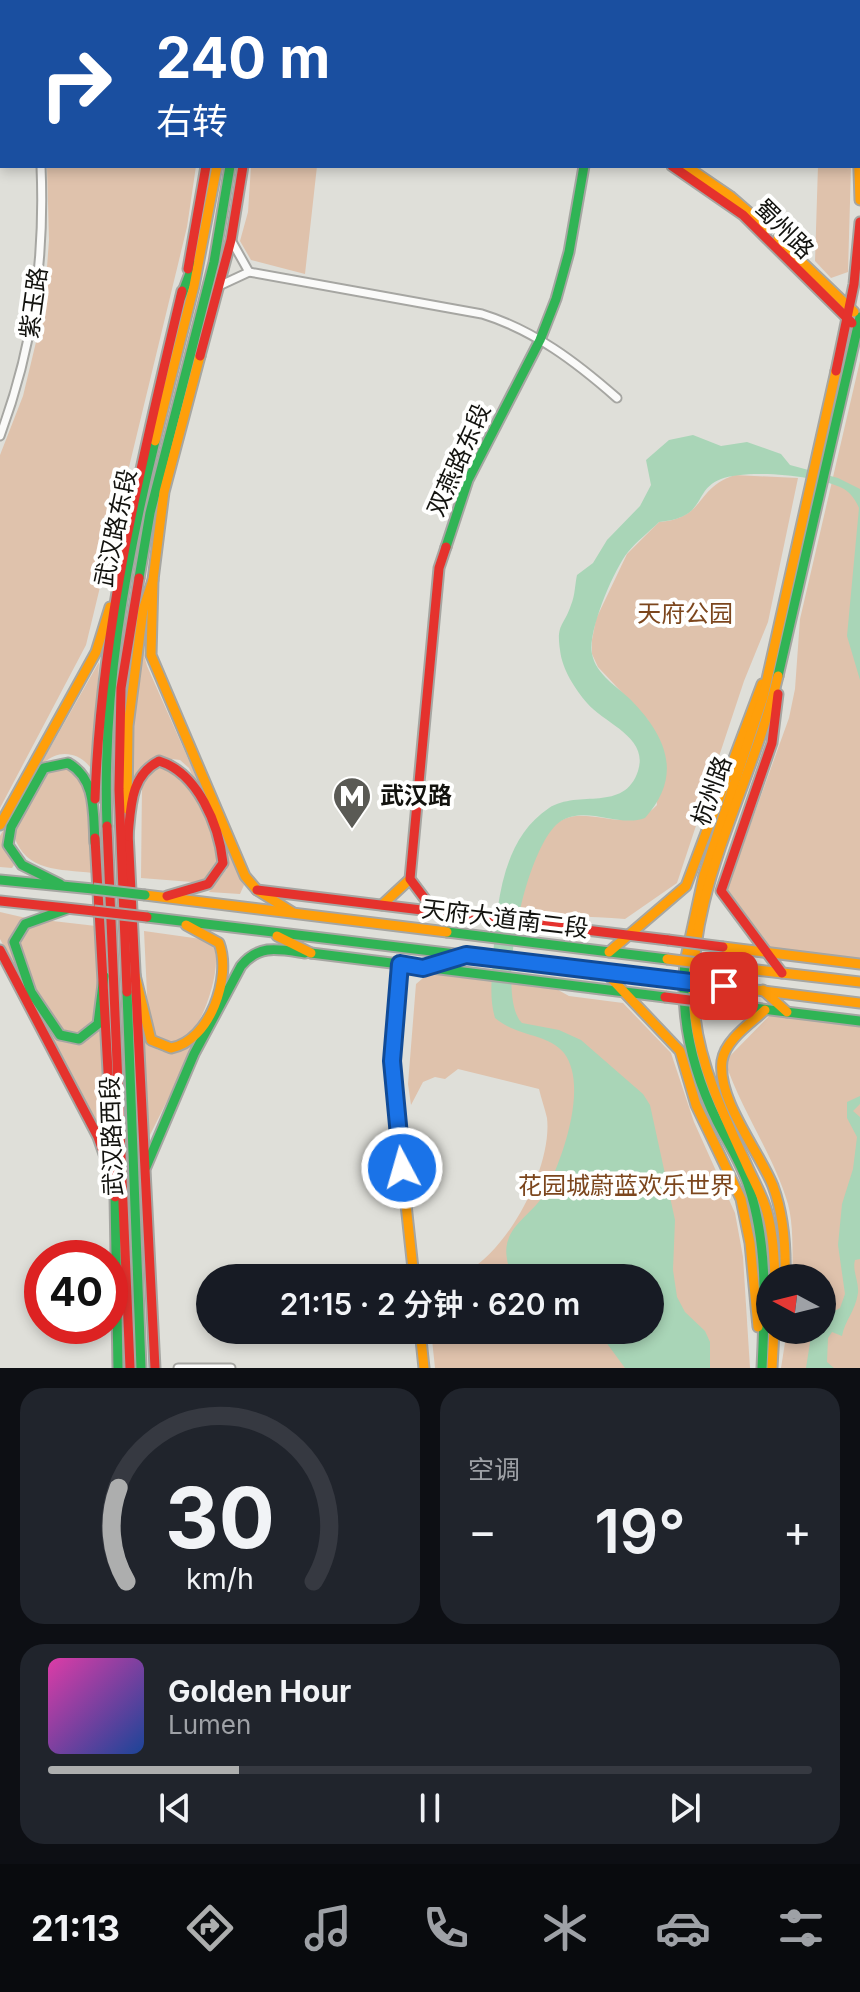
<!DOCTYPE html>
<html lang="zh">
<head>
<meta charset="utf-8">
<style>
  :root { --surface:#171b24; --page:#20242c; --text:#f1f3f6; --muted:#9ea1a6; --line:#363941; --accent:#adaeae }
  body { margin:0; font-family:Inter,"Noto Sans SC",sans-serif; background:var(--page); color:var(--text); height:100vh; display:flex; flex-direction:column; font-size:30px; white-space:nowrap }
  * { box-sizing:border-box; margin:0 }
  p { font-size:26px; color:var(--muted) }
  .icon { flex:none; width:44px; height:44px; fill:none; stroke:currentColor; stroke-width:2; stroke-linecap:round; stroke-linejoin:round }
  .map { position:relative; height:1368px; overflow:hidden }
  .panel { display:flex; flex-direction:column; gap:20px; padding:20px; background:#0d0f14; flex:1 }
  .panel>* { flex:none }
  .hud { position:absolute; left:0px; top:0px; width:860px; height:168px; box-shadow:0 4px 12px #0003; background:#1a4fa0; color:#fff; overflow:hidden }
  .needle { width:52px; rotate:277deg }
  .controls { position:absolute; left:756px; top:1264px; display:grid; gap:16px }
  .controls a { display:grid; place-items:center; width:80px; height:80px; border-radius:50%; background:var(--surface); box-shadow:0 4px 12px #0003; font-size:40px }
  .speed { position:absolute; left:24px; top:1240px; display:flex; gap:16px; font-size:40px; font-weight:700; text-align:center }
  .speed>* { display:grid; place-content:center; width:104px; height:104px; border-radius:50%; background:var(--surface); box-shadow:0 4px 12px #0003; line-height:1 }
  .speed .limit { border:12px solid #d22; background:#fff; color:#111 }
  .pin { position:absolute; display:grid; place-items:center; width:68px; height:68px; color:#fff; margin:-34px; border-radius:16px; box-shadow:0 4px 12px #0006 }
  .me { position:absolute; width:88px; margin:-44px; rotate:354deg; stroke-linejoin:round; filter:drop-shadow(0 0 6px #0008) }
  .turn { display:flex; align-items:center; gap:28px; height:168px; padding:0 24px; font-size:36px }
  .turn .icon { width:104px; height:104px; stroke-width:2.5 }
  .turn b { display:block; font-size:56px; line-height:68px }
  .big { font-size:60px; font-weight:600; line-height:1.1 }
  .panel .tile { flex:1; display:flex; flex-direction:column; justify-content:center; gap:12px; min-width:0; padding:0 28px; border-radius:24px; background:var(--page) }
  .panel .dial { align-items:center; gap:0 }
  .dial svg { height:208px; overflow:visible; fill:none; stroke:var(--line); stroke-width:7; stroke-linecap:round; text-anchor:middle }
  .dial text { fill:var(--text); stroke:none }
  .song { display:flex; align-items:center; gap:24px }
  .cover { width:96px; height:96px; border-radius:12px; background:linear-gradient(135deg,hsl(320 70% 55%),hsl(220 70% 35%)) }
  .played { height:8px; border-radius:4px; background:linear-gradient(90deg,var(--accent) 25%,var(--line) 25%) }
  .keys { display:flex; justify-content:space-around; direction:ltr }
  .heat { display:flex; justify-content:space-between; align-items:center; font-size:44px; direction:ltr }
  .panel .tiles { flex:1; display:grid; gap:20px; grid-template-columns:1fr 1fr }
  .tile:last-child { grid-column:span 2 }
  .trip { position:absolute; left:196px; top:1264px; width:468px; height:80px; border-radius:40px; background:var(--surface); box-shadow:0 4px 12px #0003; font-weight:600; line-height:80px; text-align:center }
  .tabs { display:flex; height:128px; justify-content:space-around; align-items:center; background:#090b0e; color:var(--muted) }
  .tabs .icon { width:56px; height:56px }
  .tabs .on { color:var(--accent) }
  .tabs b { font-size:36px; color:var(--text) }
  .map>svg:first-child { display:block }
  .green { fill:#dfc2ac }
  .water { fill:#a9d5b7 }
  .lines { fill:none; stroke-linecap:round; stroke-linejoin:round }
  .street-casing { stroke:#a6a6a2; stroke-width:11 }
  .fast-casing { stroke:#a6a6a2; stroke-width:13 }
  .slow-casing { stroke:#a6a6a2; stroke-width:13 }
  .jam-casing { stroke:#a6a6a2; stroke-width:13 }
  .street { stroke:#fafaf9; stroke-width:7 }
  .fast { stroke:#30b455; stroke-width:9 }
  .slow { stroke:#ff9f0a; stroke-width:9 }
  .jam { stroke:#e5322d; stroke-width:9 }
  .fast-bridge-casing { stroke:#a6a6a2; stroke-width:13; stroke-linecap:butt }
  .slow-bridge-casing { stroke:#a6a6a2; stroke-width:13; stroke-linecap:butt }
  .jam-bridge-casing { stroke:#a6a6a2; stroke-width:13; stroke-linecap:butt }
  .fast-bridge { stroke:#30b455; stroke-width:9 }
  .slow-bridge { stroke:#ff9f0a; stroke-width:9 }
  .jam-bridge { stroke:#e5322d; stroke-width:9 }
  .route-casing { stroke:#114b97; stroke-width:20 }
  .route { stroke:#1a73e8; stroke-width:14 }
  .labels { text-anchor:middle; stroke-width:8; stroke-linejoin:round; paint-order:stroke }
  .street-label { font-size:24px; fill:#12120e; stroke:#fffffe }
  .park-label { font-size:24px; fill:#7c461d; stroke:#fffffe }
  .poi-label { font-size:24px; font-weight:bold; fill:#12120e; stroke:#fffffe; text-anchor:start }
</style>
</head>
<body>
<div class="map">
<svg width="860" height="1368" viewBox="0 0 860 1368">
  <rect width="100%" height="100%" fill="#dfdfd9"/>
  <g class="green">
    <polygon points="47,166 196,166 187,227 86,645 0,808 0,455 23,396 44,309 49,240"/>
    <polygon points="251,166 317,166 305,274 251,260 240,241 248,212"/>
    <polygon points="818,166 851,166 848,272 831,278 815,261"/>
    <polygon points="860,361 860,959 770,948 727,890 789,718 795,689 800,619"/>
    <path d="M735 475 798 478 768 622 744 681 677 883 625 919C589 916 554 917 518 909 525 886 530 861 543 839 574 787 621 844 657 805L648 720 598 667 592 654V640L596 619 627 554 659 522C707 518 694 488 735 475Z"/>
    <polygon points="141,644 147,666 244,885 240,894 209,892 227,869 228,855 189,768 180,760 155,757 133,777 131,754"/>
    <path d="M99 662 93 772C84 754 60 747 44 763 35 772 13 812 9 825 6 833 6 842 5 850L14 865 12 868 0 867V836Z"/>
    <path d="M56 766H68L85 783 93 873C59 869 26 872 14 836 25 811 33 782 56 766Z"/>
    <path d="M156 766C168 766 176 769 184 778 196 790 220 847 219 864L206 880 192 882 141 878 142 784Z"/>
    <path d="M0 912 26 918 13 931 10 942C25 976 55 1090 104 1023L109 1149 0 939Z"/>
    <path d="M44 920 96 926C97 953 106 993 96 1019 73 1076 23 976 18 956 16 947 19 939 22 932Z"/>
    <path d="M144 931 201 939 214 946C223 968 201 1034 180 1043 170 1047 164 1044 156 1039L148 1015Z"/>
    <path d="M430 972 551 986 569 996 623 1003 671 1053 694 1122 735 1213 743 1257 750 1368H435L431 1330H650V1278H451C502 1266 553 1169 547 1118 545 1109 541 1098 539 1089L458 1069 445 1079 435 1077 423 1082 411 1105 408 1084 416 984Z"/>
    <path d="M770 1015 860 1026V1368H781L787 1330H822V1278H793C792 1254 794 1227 788 1204 773 1153 741 1111 725 1061Z"/>
    <path d="M143 1032C155 1058 176 1057 197 1041L149 1137Z"/>
  </g>
  <g class="water">
    <path d="M693 435 721 446 747 442 781 454 790 465 838 478 860 489V680L847 636 859 508C856 501 851 493 844 489 818 475 747 469 721 479 691 491 709 517 659 522 649 532 637 541 628 552 614 569 587 632 592 654 596 675 618 687 631 700 667 737 683 776 645 818 619 828 587 805 561 821 526 843 494 996 522 1023L559 1030 581 1040 643 1094 650 1105 675 1220 673 1270 677 1297 685 1312 705 1331 710 1342V1368H625L597 1330H650V1278H519C511 1274 508 1267 507 1259 501 1227 532 1216 545 1193 562 1160 589 1086 564 1053 547 1033 517 1037 495 1018 489 998 492 978 493 957 497 905 501 840 549 808 579 789 624 813 638 771 649 737 605 724 587 703 575 689 562 669 560 650 556 624 564 626 571 605 575 596 575 584 577 575L593 563 607 540 640 506 651 485 646 460 669 440Z"/>
    <path d="M860 1096V1104L853 1111 860 1117V1259L855 1260C852 1271 859 1281 858 1293 855 1312 845 1320 842 1336L832 1332 828 1338 827 1362 834 1368H806L812 1330H822V1318L840 1308 845 1294 838 1245 842 1204 853 1169 857 1137 847 1118V1102Z"/>
  </g>
  <g class="lines">
    <g class="street-casing">
      <g id="street">
        <polyline points="46,2 47,0"/>
        <polyline points="459,2 459,0"/>
        <path d="M249 272 482 314C534 330 576 362 617 398"/>
        <polyline points="221,285 249,272 231,240"/>
        <path d="M0 436C33 347 45 261 41 166"/>
        <polyline points="178,1368 231,1368"/>
      </g>
    </g>
    <g class="fast-casing">
      <g id="fast">
        <polyline points="213,0 214,2"/>
        <polyline points="798,0 801,2"/>
        <polyline points="814,0 818,2"/>
        <polyline points="858,28 860,29"/>
        <polyline points="181,297 193,265"/>
        <polyline points="446,547 468,480 540,340 556,299 569,252 584,166"/>
        <polyline points="139,578 150,513 214,262 230,166"/>
        <polyline points="778,676 860,317"/>
        <path d="M107 826C102 695 124 568 155 441"/>
        <polyline points="0,880 93,889"/>
        <path d="M60 884 22 865 8 845 11 827 44 768 68 763C97 779 93 814 95 843"/>
        <polyline points="67,909 25,924 14,942 31,992 60,1035 79,1039 98,1024 104,976"/>
        <polyline points="147,917 665,979"/>
        <polyline points="447,932 667,959"/>
        <polyline points="311,953 665,997"/>
        <path d="M685 962C680 1017 693 1072 717 1121 728 1143 742 1164 749 1187 768 1245 765 1308 762 1368"/>
        <polyline points="127,992 141,1368"/>
        <polyline points="722,1004 860,1021"/>
        <path d="M146 1167 194 1054 241 966C259 944 278 949 305 953"/>
        <polyline points="115,1197 118,1368"/>
      </g>
    </g>
    <g class="slow-casing">
      <g id="slow">
        <polyline points="226,0 226,2"/>
        <polyline points="239,0 239,2"/>
        <polyline points="851,0 851,2"/>
        <polyline points="859,0 860,8"/>
        <polyline points="858,41 860,43"/>
        <polyline points="858,142 860,200"/>
        <polyline points="686,166 730,196 768,229"/>
        <polyline points="778,239 854,312"/>
        <polyline points="155,441 194,286 217,166"/>
        <polyline points="153,580 151,655 245,876 257,890 292,912"/>
        <polyline points="127,809 128,726 143,610 153,580 164,492 200,356"/>
        <polyline points="0,825 96,652 110,607"/>
        <polyline points="145,895 447,932"/>
        <polyline points="382,905 410,879"/>
        <polyline points="277,936 311,953"/>
        <polyline points="723,947 860,964"/>
        <polyline points="609,952 686,886 762,684"/>
        <polyline points="685,962 704,875 763,697 836,371"/>
        <polyline points="400,964 393,1085 414,1278"/>
        <polyline points="722,966 860,982"/>
        <polyline points="423,968 459,957"/>
        <polyline points="607,974 680,1051 696,1105 741,1199 750,1243 758,1327"/>
        <path d="M135 975 151 1040 171 1048C210 1041 232 977 219 943L186 925"/>
        <polyline points="724,986 860,1003"/>
        <polyline points="763,990 787,1012"/>
        <path d="M765 1010C751 1023 725 1040 722 1061 717 1100 759 1151 773 1186 784 1216 786 1247 785 1278"/>
        <path d="M775 1278C774 1255 773 1234 767 1212 762 1194 752 1178 745 1161 724 1116 701 1068 695 1017 681 899 752 788 778 676"/>
        <polyline points="420,1330 424,1368"/>
        <polyline points="772,1368 774,1330"/>
      </g>
    </g>
    <g class="jam-casing">
      <g id="jam">
        <polyline points="204,0 204,2"/>
        <polyline points="610,2 611,0"/>
        <polyline points="0,113 2,112"/>
        <polyline points="672,166 743,215 852,323"/>
        <polyline points="188,269 206,166"/>
        <polyline points="200,356 231,240 243,166"/>
        <polyline points="836,371 854,284 860,222"/>
        <polyline points="778,694 772,743 721,891 782,973"/>
        <path d="M95 799C101 625 142 460 182 291"/>
        <polyline points="107,826 130,1368"/>
        <polyline points="128,832 155,1368"/>
        <path d="M128 836C131 807 130 776 159 761 198 773 219 825 223 863L208 884 167 896"/>
        <polyline points="95,838 115,1197"/>
        <polyline points="257,890 668,940"/>
        <polyline points="0,901 94,911"/>
        <polyline points="434,911 410,879 439,568 446,547"/>
        <polyline points="0,950 98,1137 115,1185"/>
        <polyline points="127,992 119,789 121,688 139,578"/>
      </g>
    </g>
    <use href="#street" class="street"/>
    <use href="#fast" class="fast"/>
    <use href="#slow" class="slow"/>
    <use href="#jam" class="jam"/>
    <g class="fast-bridge-casing">
      <g id="fast-bridge">
        <polyline points="93,889 145,895"/>
        <polyline points="665,979 724,986"/>
      </g>
    </g>
    <g class="slow-bridge-casing">
      <polyline id="slow-bridge" points="667,959 722,966"/>
    </g>
    <g class="jam-bridge-casing">
      <g id="jam-bridge">
        <polyline points="94,911 147,917"/>
        <polyline points="668,940 723,947"/>
        <polyline points="665,997 722,1004"/>
      </g>
    </g>
    <use href="#fast-bridge" class="fast-bridge"/>
    <use href="#slow-bridge" class="slow-bridge"/>
    <use href="#jam-bridge" class="jam-bridge"/>
  </g>
  <g class="lines">
    <g class="route-casing">
      <polyline id="route" points="402,1168 392,1061 400,964 423,968 466,955 724,986"/>
    </g>
    <use href="#route" class="route"/>
  </g>
  <defs>
    <g id="metro-pin" transform="scale(2)"><path d="M0 17L-7.5 6A9.5 9.5 0 1 1 7.5 6Z" fill="#5a5a55" stroke="#fffffe"/><path d="M-5.5 5V-5H-3L0 0L3-5H5.5V5H3V-.5L0 4L-3-.5V5Z" fill="#fff"/></g>
  </defs>
  <g fill-rule="evenodd">
    <use href="#metro-pin" x="352" y="796"/>
  </g>
  <g class="labels">
    <g class="street-label">
      <text transform="translate(784 229) rotate(45)" y="8">蜀州路</text>
      <text transform="translate(34 303) rotate(-82)" y="8">紫玉路</text>
      <text transform="translate(459 460) rotate(-66)" y="8">双燕路东段</text>
      <text transform="translate(116 528) rotate(-78)" y="8">武汉路东段</text>
      <text transform="translate(712 791) rotate(-70)" y="8">杭州路</text>
      <text transform="translate(505 919) rotate(7)" y="8">天府大道南二段</text>
      <text transform="translate(112 1136) rotate(-92)" y="8">武汉路西段</text>
    </g>
    <g class="park-label">
      <text x="685" y="622">天府公园</text>
      <text x="626" y="1194">花园城蔚蓝欢乐世界</text>
    </g>
    <g class="poi-label">
      <text x="380" y="804">武汉路</text>
    </g>
  </g>
</svg>
<div class="controls">
<a><svg class="needle" viewBox="-14 -14 28 28"><path d="M0-13l5 13h-10z" fill="#e53935"/><path d="M0 13l5-13h-10z" fill="#9ea1a6"/></svg></a>
</div>
<div class="speed"><div class="limit">40</div></div>
<div class="pin" style="left:724px;top:986px;background:#d93025"><svg class="icon" aria-label="arrive" viewBox="0 0 24 24"><path d="M6 21V4h12l-3 4 3 4H6"/></svg></div>
<svg class="me" style="left:402px;top:1168px" viewBox="-20 -20 40 40"><circle r="17" fill="#1a73e8" stroke="#fff" stroke-width="3"/><path d="M0-11L8 9 0 5-8 9z" fill="#fff"/></svg>
<div class="trip">21:15 · 2 分钟 · 620 m</div>
<div class="hud">
<div class="turn"><svg class="icon" aria-label="right" viewBox="0 0 24 24"><path d="M7 20v-9h11M14 6l5 5-5 5"/></svg><div><b>240 m</b>右转</div></div>
</div>
</div>
<section class="panel">
<div class="tiles">
<div class="tile dial"><svg viewBox="0 0 100 80">
<path d="M14 69A42 42 0 1 1 86 69"/>
<path d="M14 69A42 42 0 0 1 11 33" stroke="#adaeae"/>
<text x="50" y="56" font-size="32" font-weight="700">30</text>
<text x="50" y="72" font-size="11">km/h</text>
</svg></div>
<div class="tile"><p>空调</p>
<div class="heat"><a>−</a><b class="big">19°</b><a>+</a></div>
</div>
<div class="tile">
<div class="song"><i class="cover"></i><div><b>Golden Hour</b><p>Lumen</p></div></div>
<div class="played"></div>
<div class="keys"><svg class="icon" aria-label="previous" viewBox="0 0 24 24"><path d="M18 5L8 12l10 7zM5 5v14"/></svg><svg class="icon" aria-label="pause" viewBox="0 0 24 24"><path d="M8 5v14M16 5v14"/></svg><svg class="icon" aria-label="next" viewBox="0 0 24 24"><path d="M6 5l10 7-10 7zM19 5v14"/></svg></div>
</div>
</div>
</section>
<nav class="tabs">
<b>21:13</b>
<svg class="icon on" aria-label="directions" viewBox="0 0 24 24"><path d="M12 3l9 9-9 9-9-9zM9 14v-3h6M13 9l2 2-2 2"/></svg>
<svg class="icon" aria-label="music" viewBox="0 0 24 24"><path d="M9 18V5l10-2v13"/><circle cx="6" cy="18" r="3"/><circle cx="16" cy="16" r="3"/></svg>
<svg class="icon" aria-label="phone" viewBox="0 0 24 24"><path d="M5 4h4l2 5-3 2q2 4 5 5l2-3 5 2v4C11 20 4 13 5 4z"/></svg>
<svg class="icon" aria-label="climate" viewBox="0 0 24 24"><path d="M12 3v18M4 7l16 10M4 17L20 7"/></svg>
<svg class="icon" aria-label="car" viewBox="0 0 24 24"><path d="M5 17H2v-5l4-1 3-4h7l3 4 3 1v5h-3M9 17h6M6 11h13"/><circle cx="7" cy="17" r="2"/><circle cx="17" cy="17" r="2"/></svg>
<svg class="icon" aria-label="filters" viewBox="0 0 24 24"><path d="M4 7h16M4 17h16"/><circle cx="9" cy="7" r="2"/><circle cx="15" cy="17" r="2"/></svg>
</nav>
</body>
</html>
